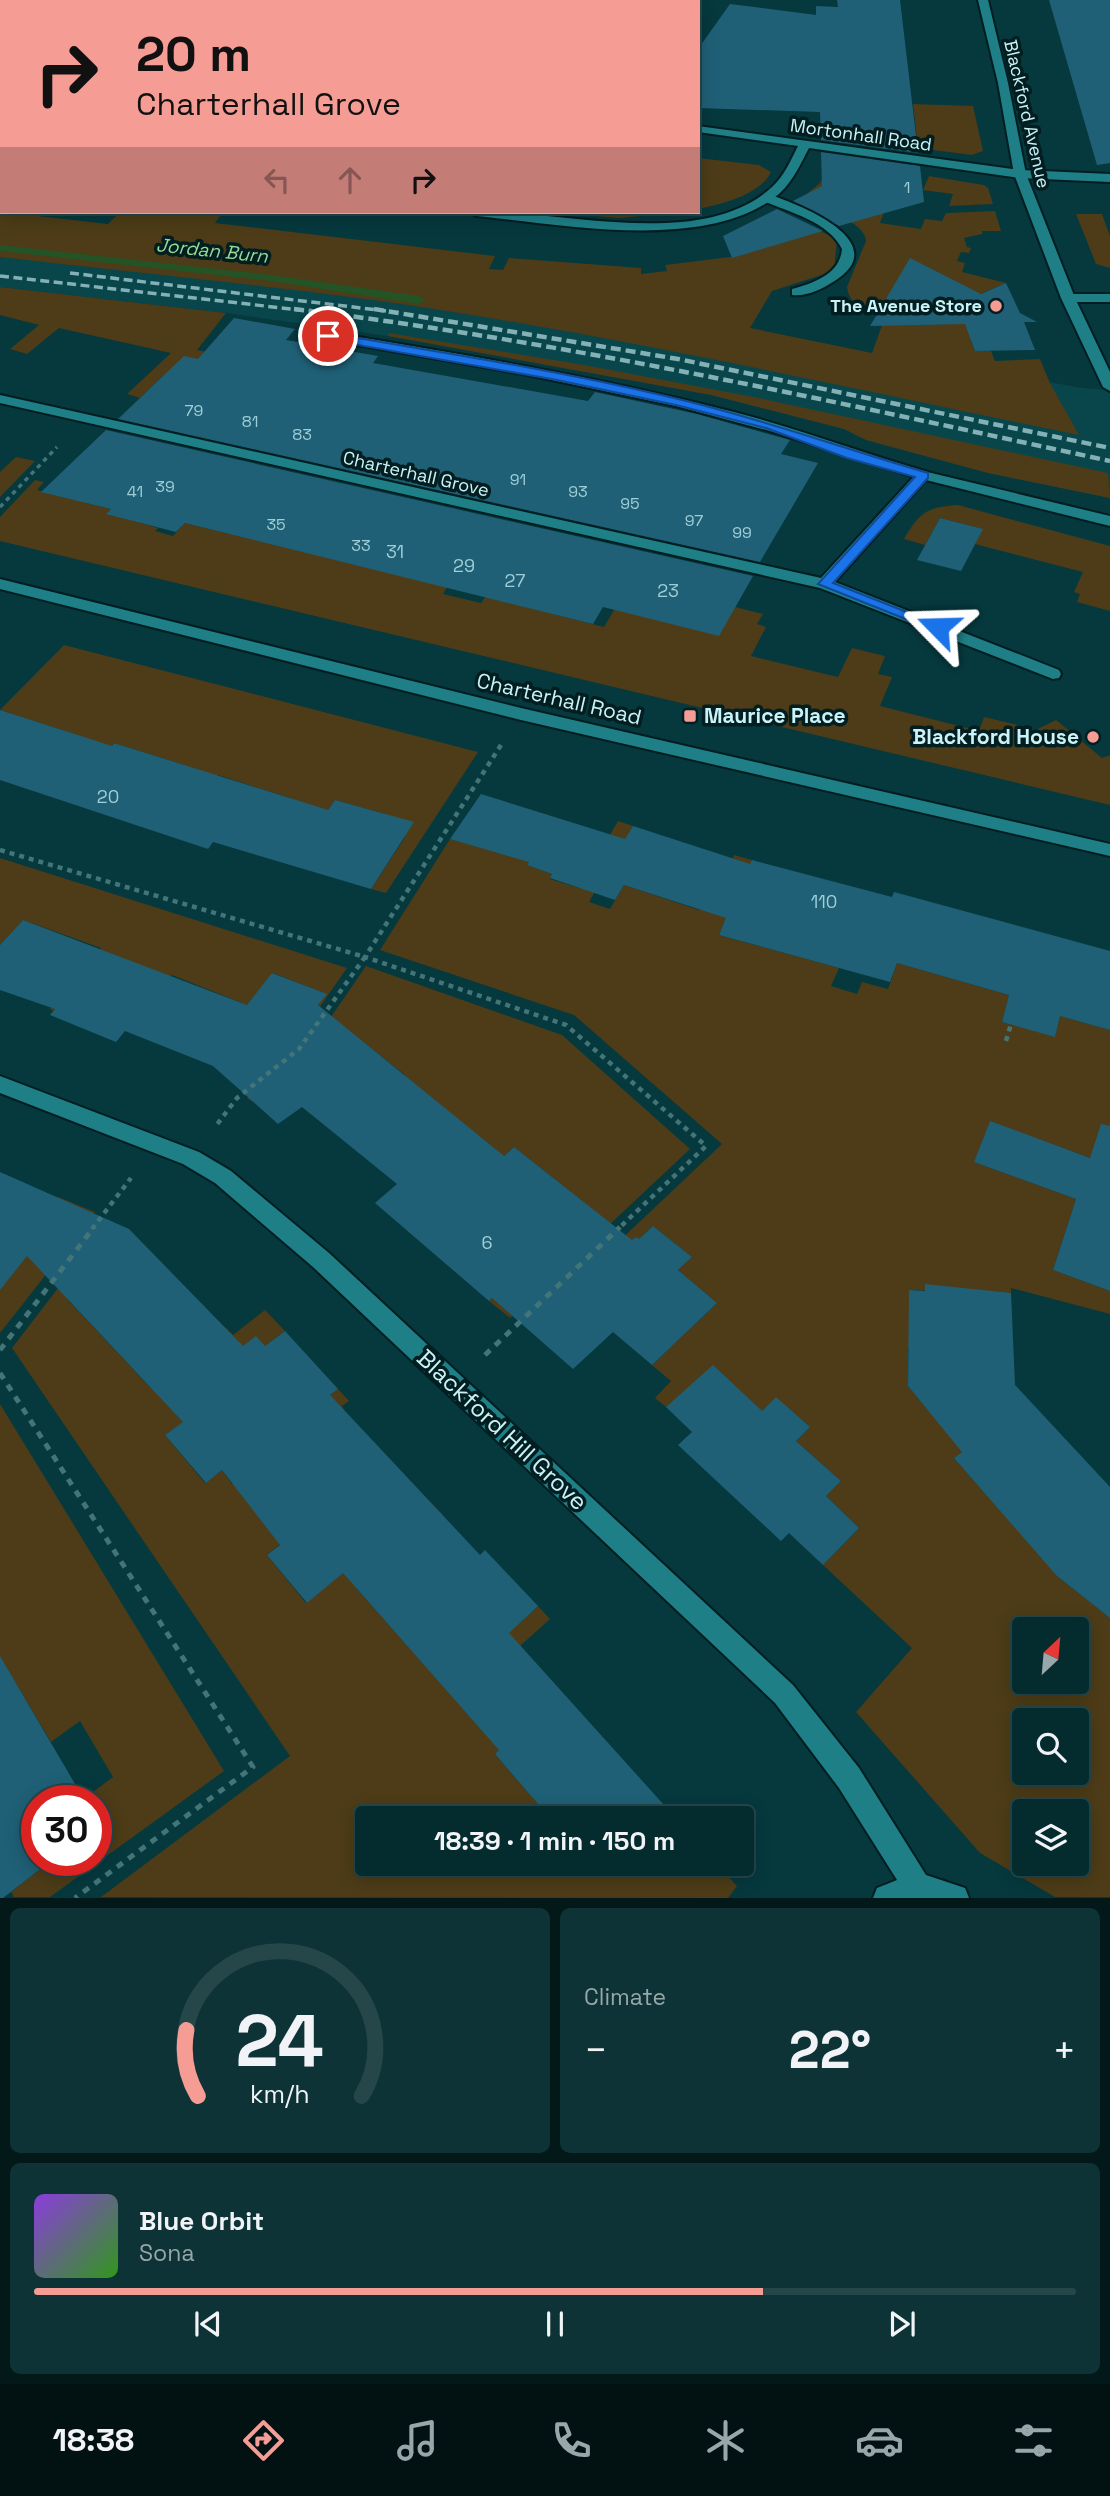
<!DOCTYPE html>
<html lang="en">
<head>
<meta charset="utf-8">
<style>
  :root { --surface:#042b2e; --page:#0d3336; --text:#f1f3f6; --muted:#97a7aa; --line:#25474a; --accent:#f59c95 }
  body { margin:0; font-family:"Space Grotesk",sans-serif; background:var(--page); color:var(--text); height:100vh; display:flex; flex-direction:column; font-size:26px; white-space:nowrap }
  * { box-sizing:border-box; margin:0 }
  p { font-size:23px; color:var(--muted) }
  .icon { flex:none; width:38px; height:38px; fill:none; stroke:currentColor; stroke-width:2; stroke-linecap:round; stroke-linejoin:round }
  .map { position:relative; height:1898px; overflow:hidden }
  .sheet { display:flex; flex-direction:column; gap:10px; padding:10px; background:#021819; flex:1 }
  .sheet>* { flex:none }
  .hud { position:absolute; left:0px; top:0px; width:700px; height:214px; box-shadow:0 4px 18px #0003,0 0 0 2px var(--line); background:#f59c95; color:#111; overflow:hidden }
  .needle { width:46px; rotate:26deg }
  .controls { position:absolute; left:1012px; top:1617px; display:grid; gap:14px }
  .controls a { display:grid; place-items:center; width:77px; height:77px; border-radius:7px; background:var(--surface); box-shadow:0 4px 18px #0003,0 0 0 2px var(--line); font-size:35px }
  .speed { position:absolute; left:21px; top:1785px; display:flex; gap:14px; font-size:35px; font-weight:700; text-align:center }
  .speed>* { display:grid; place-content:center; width:91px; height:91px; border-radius:50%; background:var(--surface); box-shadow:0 4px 18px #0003,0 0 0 2px var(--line); line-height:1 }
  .speed .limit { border:10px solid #d22; background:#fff; color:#111 }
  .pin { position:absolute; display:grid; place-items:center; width:60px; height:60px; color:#fff; margin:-30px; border:4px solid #fff; border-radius:50%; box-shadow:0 2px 7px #0007 }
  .me { position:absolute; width:77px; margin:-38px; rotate:292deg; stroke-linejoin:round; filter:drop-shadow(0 0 5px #0008) }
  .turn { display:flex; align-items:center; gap:24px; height:147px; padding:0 21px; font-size:32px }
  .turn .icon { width:91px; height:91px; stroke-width:2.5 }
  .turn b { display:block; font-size:49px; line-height:60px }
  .lanes { display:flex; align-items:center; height:66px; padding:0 21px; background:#0003; justify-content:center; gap:35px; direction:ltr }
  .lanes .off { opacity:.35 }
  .big { font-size:52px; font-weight:800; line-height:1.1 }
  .sheet .card { flex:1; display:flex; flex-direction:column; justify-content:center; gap:10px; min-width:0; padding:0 24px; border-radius:10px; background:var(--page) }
  .sheet .dial { align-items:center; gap:0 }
  .dial svg { height:182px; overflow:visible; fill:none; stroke:var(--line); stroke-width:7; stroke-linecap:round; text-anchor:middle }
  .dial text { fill:var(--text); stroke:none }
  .song { display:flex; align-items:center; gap:21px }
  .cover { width:84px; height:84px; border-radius:10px; background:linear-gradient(135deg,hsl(270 70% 55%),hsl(110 70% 35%)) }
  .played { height:7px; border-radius:4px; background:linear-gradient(90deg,var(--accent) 70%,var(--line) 70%) }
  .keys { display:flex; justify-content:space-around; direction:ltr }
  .heat { display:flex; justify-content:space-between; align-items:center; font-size:38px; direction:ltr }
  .sheet .tiles { flex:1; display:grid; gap:10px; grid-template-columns:1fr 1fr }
  .card:last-child { grid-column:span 2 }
  .trip { position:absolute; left:355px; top:1806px; width:399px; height:70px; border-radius:7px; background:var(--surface); box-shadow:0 4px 18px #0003,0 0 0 2px var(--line); font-weight:800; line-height:70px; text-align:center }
  .tabs { display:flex; height:112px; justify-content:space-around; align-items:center; background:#021112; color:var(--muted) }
  .tabs .icon { width:49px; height:49px }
  .tabs .on { color:var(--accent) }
  .tabs b { font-size:32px; color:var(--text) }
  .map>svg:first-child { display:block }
  .built { fill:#08464b }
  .green { fill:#4d3c17; fill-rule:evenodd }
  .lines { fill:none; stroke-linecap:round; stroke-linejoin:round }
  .stream { fill:#245426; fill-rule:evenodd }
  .building { fill:#1f6076 }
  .service-casing { stroke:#021e21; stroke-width:4 }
  .minor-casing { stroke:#021e21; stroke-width:4 }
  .tertiary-casing { stroke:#021e21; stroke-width:4 }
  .path-far2 { stroke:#437478; stroke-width:3.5; stroke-dasharray:4.5 4.5; stroke-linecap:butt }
  .path-far1 { stroke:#437478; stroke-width:4.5; stroke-dasharray:5 5; stroke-linecap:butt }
  .path { stroke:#437478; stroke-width:5; stroke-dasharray:7 7; stroke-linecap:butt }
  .service { fill:#1f7f87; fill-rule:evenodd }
  .minor { fill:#1f7f87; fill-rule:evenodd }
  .tertiary { fill:#1f7f87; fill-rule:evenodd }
  .rail-far1 { stroke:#84b1b5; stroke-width:3.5; stroke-dasharray:9 4.5; stroke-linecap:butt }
  .rail { stroke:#84b1b5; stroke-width:4.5; stroke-dasharray:10 5; stroke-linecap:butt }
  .route { fill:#1a73e8; stroke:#114b97; stroke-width:2 }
  .poi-dot { fill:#f59c95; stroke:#021e21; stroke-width:2.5 }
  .labels { text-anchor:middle; stroke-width:7; stroke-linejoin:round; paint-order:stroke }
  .far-number-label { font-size:16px; fill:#9fced7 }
  .far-street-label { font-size:18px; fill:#caf3f7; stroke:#021e21 }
  .far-poi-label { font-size:18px; font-weight:bold; fill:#caf3f7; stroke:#021e21; text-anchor:end }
  .number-label { font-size:18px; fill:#9fced7 }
  .far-water-label { font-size:19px; font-style:italic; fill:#95dc95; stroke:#021e21 }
  .street-label { font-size:21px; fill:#caf3f7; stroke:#021e21 }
  .poi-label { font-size:21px; font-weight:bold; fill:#caf3f7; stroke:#021e21; text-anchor:start }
  .near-street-label { font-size:24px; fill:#caf3f7; stroke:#021e21 }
</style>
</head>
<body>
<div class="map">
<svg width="1110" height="1898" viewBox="0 0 1110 1898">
  <rect width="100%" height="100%" fill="#05393e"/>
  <polygon class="built" points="0,251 972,368 1082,388 1110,390 1110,498 988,473 866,440 844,429 711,395 451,345 226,313 0,287"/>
  <g class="green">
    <polygon points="298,0 587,0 297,2"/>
    <polygon points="913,104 973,106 983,151 972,155 918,148"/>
    <path d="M698 158 759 165 771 172C760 195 722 204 698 209Z"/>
    <path d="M833 162 884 212 880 223 921 229 925 219 942 221 946 213 995 211 1001 231H982V234L964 238 967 247 971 248 969 253 961 252 957 261 965 263 962 272 1006 283 936 313 980 323 971 341 975 351H991L995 361 1040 359 1050 383 1079 435C859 390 638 340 415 306 277 286 139 273 0 257V209L2 212 108 224 120 212H223L215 223 495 256 489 269 503 270 509 258 641 268V274L667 271 665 265 738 256 818 230 837 239 834 271 772 291 750 328 872 353 885 317C869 312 849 307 847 287L866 241C864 222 834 216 819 209L830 203 808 193 819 184Z"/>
    <polygon points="929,176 984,185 988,188 993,204 949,206 953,194 923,190"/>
    <polygon points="549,212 684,212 619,218"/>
    <polygon points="1076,214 1102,214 1110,236 1110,268 1096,264"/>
    <polygon points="0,287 226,313 197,350 580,423 163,376 140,398 127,394 171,353 59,328 27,354 10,349 39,325 0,315"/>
    <polygon points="389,333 579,364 759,398 1108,473 1110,498 988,473 866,440 844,429 711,395 388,336"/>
    <polygon points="16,457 35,461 0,497 0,472"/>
    <polygon points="35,480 44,482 37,490 111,509 107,513 158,528 155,531 173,536 185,523 447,587 443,594 481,603 501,575 491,598 604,627 620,600 735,607 763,614 757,624 766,627 751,656 838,677 852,648 885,656 878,674 892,677 880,706 979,731 984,717 1022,726 1026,735 1056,720 1102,758 1110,755 1110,805 0,541 0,517"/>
    <path d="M958 505 1110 546V611L1077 602 1080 594 1074 592 1083 572 975 544 982 529 940 518 925 545 904 539C920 512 927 507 958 505Z"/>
    <polygon points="64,645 478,752 386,893 371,889 405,837 385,814 335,800 289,864 293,799 218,775 179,821 184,765 114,743 72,790 83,737 0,710"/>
    <path d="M618 821 633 826 589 902 610 909 624 885 699 910 724 866 729 867 734 855 752 860 719 935 839 968 831 986 857 994 862 982 888 989 897 963 1009 995 1002 1022 1055 1036 1060 1016 1110 1030V1165L990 1122 974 1162 1076 1199 1053 1270 1110 1291V1314L1011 1288V1293L909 1290V1322L926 1349 908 1348V1386L926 1408 969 1414 1032 1404 954 1458 1062 1580 1110 1618V1897H1055L980 1853 856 1712 912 1648 823 1565 859 1528 826 1496 841 1481 796 1441 810 1427 776 1398 762 1411 700 1378 666 1407 655 1398 671 1381 652 1365 717 1303 678 1270 692 1257 653 1226 639 1239 636 1237 571 1295 527 1328 722 1144 574 1015 380 950 450 839 530 860 527 865 552 874 550 879 579 888ZM1024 1629H1076V1682H1024ZM1024 1720H1076V1773H1024ZM1024 1811H1076V1864H1024Z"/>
    <polygon points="0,858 347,968 294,1044 290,1042 326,994 273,973 247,1005 172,975 146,1006 63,999 53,1011 50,1009 101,948 23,920 0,945"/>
    <polygon points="366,966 562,1035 690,1149 510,1318 489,1301 530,1265 586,1204 514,1147 444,1207 334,1130 405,1075 367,1045 301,1093 284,1080 253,1102 247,1098 309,1049"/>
    <polygon points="58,1197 95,1212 0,1333 0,1273"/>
    <polygon points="72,1270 67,1299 150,1387 226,1328 233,1335 265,1310 285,1331 265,1346 256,1337 185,1421 165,1435 205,1483 222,1470 232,1484 323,1412 317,1405 338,1389 349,1401 342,1406 345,1412 284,1541 267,1555 306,1603 429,1501 442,1514 356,1588 446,1689 538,1606 550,1619 520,1646 561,1691 495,1754 550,1818 368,1818 368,1864 589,1864 597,1872 605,1864 717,1864 737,1886 728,1898 101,1897 290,1756 12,1348"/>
    <polygon points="0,1404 224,1771 50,1897 14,1897 11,1892 52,1860 96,1860 96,1826 99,1824 96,1819 96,1801 86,1801 85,1798 113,1777 80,1721 51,1742 17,1685 0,1697"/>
  </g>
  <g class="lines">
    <polygon class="stream" points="0,245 271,275 419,296 425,300 419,304 271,281 0,251"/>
  </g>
  <g class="building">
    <polygon points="837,0 900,0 918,153 821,140 820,112 698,108 698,49 730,4 816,15 816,6 838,7"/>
    <polygon points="1049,0 1110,0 1110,163 1097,165"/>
    <polygon points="821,152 920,166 924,202 839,226 793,201 822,186"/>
    <polygon points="777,209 823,231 732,258 723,236"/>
    <polygon points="910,258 981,294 1006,283 1020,313 1037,322 1024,322 1035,350 975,351 965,324 870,326"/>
    <polygon points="234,318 295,329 286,340 378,356 373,363 588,401 595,392 697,414 790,440 781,454 818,463 760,562 118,419 184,356 198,359"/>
    <polygon points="106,430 753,576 719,636 603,607 593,624 185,523 176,532 106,514 111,509 41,492"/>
    <polygon points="940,518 983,529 961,571 917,560"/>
    <polygon points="0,710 112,746 114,743 328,810 335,800 414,822 371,889 213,842 208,849 0,780"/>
    <polygon points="481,794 625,839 633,826 750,864 752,860 892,897 894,892 1110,951 1110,1030 1060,1016 1055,1037 1002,1022 1009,995 897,963 890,982 719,935 726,918 624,885 615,900 550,878 552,874 527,865 529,862 450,839"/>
    <polygon points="23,920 247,1005 272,973 327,994 318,1005 504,1156 514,1147 632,1240 636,1237 639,1239 653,1226 692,1257 678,1270 717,1303 652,1365 613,1332 573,1369 492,1298 489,1301 375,1203 397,1184 302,1107 278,1124 213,1066 125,1031 116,1042 50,1015 55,1009 0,990 0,945"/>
    <polygon points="990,1121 1090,1158 1101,1124 1110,1126 1110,1291 1053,1270 1076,1199 974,1162"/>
    <polygon points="0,1172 129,1229 243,1346 256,1336 265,1346 285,1331 338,1389 330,1395 480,1555 485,1550 538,1606 509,1633 664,1805 650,1818 550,1818 495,1754 499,1750 343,1573 307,1603 267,1555 280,1545 222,1470 206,1483 165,1435 183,1422 27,1256 0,1290"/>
    <polygon points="925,1284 1011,1293 1015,1385 1110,1487 1110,1618 1057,1576 954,1458 962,1452 908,1386 909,1290 925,1291"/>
    <polygon points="713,1365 762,1411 776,1397 810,1427 796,1441 841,1481 826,1496 859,1528 823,1565 789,1533 781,1541 678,1445 692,1432 666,1407"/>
    <polygon points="0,1656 85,1801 37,1801 37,1860 52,1860 3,1898 0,1898"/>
  </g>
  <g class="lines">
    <g class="service-casing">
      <g id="service">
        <path d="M767 194C800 204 897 243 833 282 822 289 806 297 792 295V289C814 283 840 274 842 249 829 222 789 212 763 201V195Z"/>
        <path d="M328 332C463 354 597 377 730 411 797 428 862 453 928 472L930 475 928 478H918L770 431 676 406 528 375 323 339V333Z"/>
      </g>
    </g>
    <g class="minor-casing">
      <g id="minor">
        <rect x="0" y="29" width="2" height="6"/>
        <polygon points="0,117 2,117 0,125"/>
        <path d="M698 126 1020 170 1110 174V182L1020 178 809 148C801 163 793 181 780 193 710 254 561 224 476 216L470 212C558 208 700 253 772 187 784 176 791 160 798 146L698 132Z"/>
        <rect x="0" y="153" width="2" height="6"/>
        <polygon points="1110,294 1110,302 1068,302 1061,298 1068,294"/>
        <polygon points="0,395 821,578 918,472 923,471 1110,516 1110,526 926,480 835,582 1059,670 1061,674 1059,678 1053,679 820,588 0,403"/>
        <polygon points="0,1076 199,1152 231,1171 329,1253 793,1685 859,1768 926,1875 965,1888 969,1898 873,1898 877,1888 897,1880 839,1788 775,1703 313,1267 215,1183 183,1164 0,1093"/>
      </g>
    </g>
    <g class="tertiary-casing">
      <g id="tertiary">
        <polygon points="978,0 988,0 1008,83 1026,174 1075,298 1110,372 1110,391 1103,387 1061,298 1014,174 998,83"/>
        <polygon points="0,579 521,708 1110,844 1110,856 521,720 0,589"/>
      </g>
    </g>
    <polyline class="path-far2" points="0,507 57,447"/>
    <g class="path-far1">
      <polyline points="501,745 365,957 566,1025 706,1146 618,1229"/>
      <polyline points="0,850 365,957 299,1049 237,1098 215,1127"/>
      <polyline points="1006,1041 1011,1024"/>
      <polyline points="92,1229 131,1178"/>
    </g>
    <g class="path">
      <polyline points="0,1350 94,1227"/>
      <polyline points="485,1355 620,1227"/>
      <polyline points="0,1373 253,1767 75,1898"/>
    </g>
    <use href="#service" class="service"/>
    <use href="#minor" class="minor"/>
    <use href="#tertiary" class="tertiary"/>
    <g class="rail-far1">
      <polyline points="70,273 386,311"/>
      <polyline points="0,276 309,311"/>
    </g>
    <g class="rail">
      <path d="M294 309C569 342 840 403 1110 461"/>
      <polyline points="374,309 678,359 1110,448"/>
    </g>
  </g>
  <path class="route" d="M328 333C445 353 563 371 678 399 763 419 844 449 928 473V478L833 583 945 627 938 631 933 630 818 584 915 477 847 458 766 428 676 405 557 380 324 339V334Z"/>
  <g class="poi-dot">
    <circle cx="996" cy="306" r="7"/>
    <rect x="683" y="709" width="14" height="14" rx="3.5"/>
    <circle cx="1093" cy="737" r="7"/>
  </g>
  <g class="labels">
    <g class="far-number-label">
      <text x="907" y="193">1</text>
      <text x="194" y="416">79</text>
      <text x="250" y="427">81</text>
      <text x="302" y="440">83</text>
      <text x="518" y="485">91</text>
      <text x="165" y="492">39</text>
      <text x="135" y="497">41</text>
      <text x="578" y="497">93</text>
      <text x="630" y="509">95</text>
      <text x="694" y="526">97</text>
      <text x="276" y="530">35</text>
      <text x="742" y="538">99</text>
      <text x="361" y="551">33</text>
    </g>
    <g class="far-street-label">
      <text transform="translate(1027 114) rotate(77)" y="6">Blackford Avenue</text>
      <text transform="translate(861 135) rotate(8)" y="6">Mortonhall Road</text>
      <text transform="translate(416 474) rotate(13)" y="6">Charterhall Grove</text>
    </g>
    <g class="far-poi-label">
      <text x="982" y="312">The Avenue Store</text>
    </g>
    <g class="number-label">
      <text x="395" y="558">31</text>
      <text x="464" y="572">29</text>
      <text x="515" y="587">27</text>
      <text x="668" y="597">23</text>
      <text x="108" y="803">20</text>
      <text x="824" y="908">110</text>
      <text x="487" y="1249">6</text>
    </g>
    <g class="far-water-label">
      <text transform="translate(212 250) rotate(6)" y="7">Jordan Burn</text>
    </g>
    <g class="street-label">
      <text transform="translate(559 699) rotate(13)" y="7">Charterhall Road</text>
    </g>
    <g class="poi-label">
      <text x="704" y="723">Maurice Place</text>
      <text x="1079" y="744" text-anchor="end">Blackford House</text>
    </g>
    <g class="near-street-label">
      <text transform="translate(502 1430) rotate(43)" y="8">Blackford Hill Grove</text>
    </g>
  </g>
</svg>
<div class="controls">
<a><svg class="needle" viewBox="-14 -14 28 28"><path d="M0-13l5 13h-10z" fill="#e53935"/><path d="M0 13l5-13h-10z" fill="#97a7aa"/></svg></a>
<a><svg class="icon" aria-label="search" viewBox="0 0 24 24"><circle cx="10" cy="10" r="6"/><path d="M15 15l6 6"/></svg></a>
<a><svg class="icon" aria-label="layers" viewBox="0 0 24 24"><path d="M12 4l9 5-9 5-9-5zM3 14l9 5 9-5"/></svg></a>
</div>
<div class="speed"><div class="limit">30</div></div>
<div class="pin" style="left:328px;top:336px;background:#d93025"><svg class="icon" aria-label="arrive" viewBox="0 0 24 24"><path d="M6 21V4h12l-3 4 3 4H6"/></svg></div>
<svg class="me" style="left:938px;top:627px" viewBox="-20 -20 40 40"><path d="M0-17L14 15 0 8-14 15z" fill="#1a73e8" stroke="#fff" stroke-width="4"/></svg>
<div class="trip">18:39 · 1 min · 150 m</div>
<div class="hud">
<div class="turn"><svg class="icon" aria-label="right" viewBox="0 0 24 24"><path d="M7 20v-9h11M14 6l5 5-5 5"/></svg><div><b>20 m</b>Charterhall Grove</div></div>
<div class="lanes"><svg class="icon off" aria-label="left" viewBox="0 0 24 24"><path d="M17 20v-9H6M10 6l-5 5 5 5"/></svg><svg class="icon off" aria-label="ahead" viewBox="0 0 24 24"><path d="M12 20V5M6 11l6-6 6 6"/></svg><svg class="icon" aria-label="right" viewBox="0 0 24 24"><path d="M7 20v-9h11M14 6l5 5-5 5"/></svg></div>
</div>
</div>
<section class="sheet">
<div class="tiles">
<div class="card dial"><svg viewBox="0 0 100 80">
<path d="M14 69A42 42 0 1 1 86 69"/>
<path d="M14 69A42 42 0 0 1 9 40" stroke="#f59c95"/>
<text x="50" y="56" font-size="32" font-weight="700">24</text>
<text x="50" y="72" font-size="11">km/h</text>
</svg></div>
<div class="card"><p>Climate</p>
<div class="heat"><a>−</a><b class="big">22°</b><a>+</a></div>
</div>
<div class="card">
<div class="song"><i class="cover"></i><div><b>Blue Orbit</b><p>Sona</p></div></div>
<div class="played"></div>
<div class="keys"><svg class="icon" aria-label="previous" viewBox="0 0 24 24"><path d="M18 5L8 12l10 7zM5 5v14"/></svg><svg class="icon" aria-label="pause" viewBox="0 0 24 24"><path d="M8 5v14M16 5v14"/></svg><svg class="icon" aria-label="next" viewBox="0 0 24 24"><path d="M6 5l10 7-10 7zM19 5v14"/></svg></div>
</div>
</div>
</section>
<nav class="tabs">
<b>18:38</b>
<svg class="icon on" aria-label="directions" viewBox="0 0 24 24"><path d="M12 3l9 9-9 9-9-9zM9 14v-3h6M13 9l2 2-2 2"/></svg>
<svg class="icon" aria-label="music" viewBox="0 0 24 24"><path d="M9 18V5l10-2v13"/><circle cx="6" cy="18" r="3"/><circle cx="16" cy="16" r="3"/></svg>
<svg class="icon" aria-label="phone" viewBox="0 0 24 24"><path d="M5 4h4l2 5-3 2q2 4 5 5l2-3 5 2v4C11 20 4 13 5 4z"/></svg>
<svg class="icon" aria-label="climate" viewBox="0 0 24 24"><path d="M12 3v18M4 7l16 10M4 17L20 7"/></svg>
<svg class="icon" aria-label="car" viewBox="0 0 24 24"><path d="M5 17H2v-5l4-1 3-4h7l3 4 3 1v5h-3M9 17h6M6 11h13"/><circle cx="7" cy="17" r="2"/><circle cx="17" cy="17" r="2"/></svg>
<svg class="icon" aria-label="filters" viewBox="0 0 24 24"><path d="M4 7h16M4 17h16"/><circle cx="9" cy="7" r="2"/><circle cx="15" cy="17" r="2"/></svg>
</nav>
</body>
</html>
